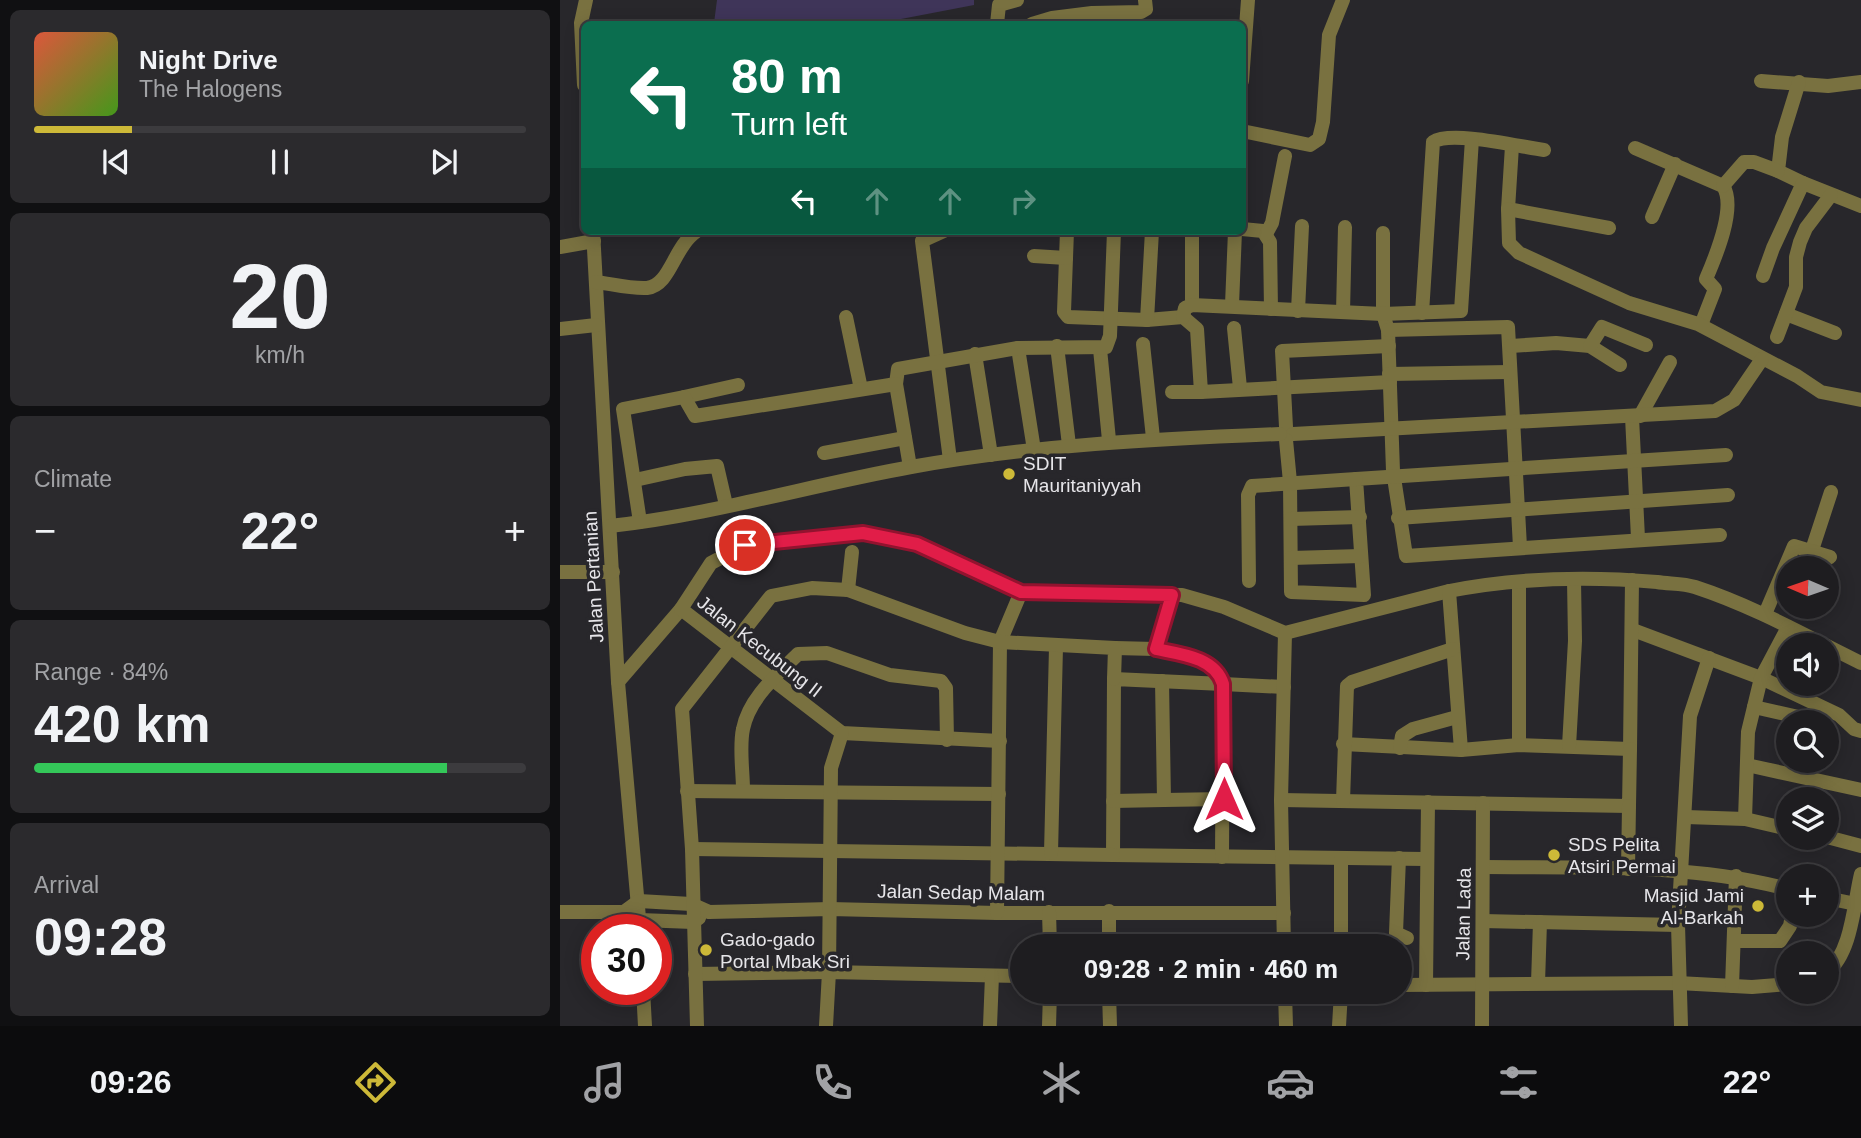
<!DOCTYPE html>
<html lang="en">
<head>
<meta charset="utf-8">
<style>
  :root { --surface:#1e1d20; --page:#2b2a2d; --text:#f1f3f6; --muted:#a1a2a5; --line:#3c3b3e; --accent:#cdb938 }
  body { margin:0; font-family:Helvetica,sans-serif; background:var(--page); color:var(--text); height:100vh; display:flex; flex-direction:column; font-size:26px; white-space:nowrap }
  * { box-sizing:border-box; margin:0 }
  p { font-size:23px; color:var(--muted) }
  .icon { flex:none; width:38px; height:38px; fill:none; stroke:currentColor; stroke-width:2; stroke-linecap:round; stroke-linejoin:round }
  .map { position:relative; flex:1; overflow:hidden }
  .side { display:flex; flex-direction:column; gap:10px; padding:10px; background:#101012; width:560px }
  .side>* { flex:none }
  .banner { position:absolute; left:21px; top:21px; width:665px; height:214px; border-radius:10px; box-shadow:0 4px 18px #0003,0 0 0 2px var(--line); background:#0b6e4f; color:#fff; overflow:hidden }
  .needle { width:46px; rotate:272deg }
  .controls { position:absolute; left:1216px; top:556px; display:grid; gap:14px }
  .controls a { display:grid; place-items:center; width:63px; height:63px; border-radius:50%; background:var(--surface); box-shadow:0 4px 18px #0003,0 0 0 2px var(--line); font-size:35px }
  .speed { position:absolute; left:21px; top:914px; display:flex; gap:14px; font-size:35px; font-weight:700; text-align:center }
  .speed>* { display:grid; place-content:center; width:91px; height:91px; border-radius:50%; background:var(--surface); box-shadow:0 4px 18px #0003,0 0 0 2px var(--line); line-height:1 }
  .speed .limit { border:10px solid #d22; background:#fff; color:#111 }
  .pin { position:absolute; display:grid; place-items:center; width:60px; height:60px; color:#fff; margin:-30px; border:4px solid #fff; border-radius:50%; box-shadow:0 2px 7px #0007 }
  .me { position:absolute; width:77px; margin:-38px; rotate:0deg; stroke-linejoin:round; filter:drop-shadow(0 0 5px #0008) }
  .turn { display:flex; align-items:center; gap:24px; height:147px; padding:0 35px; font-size:32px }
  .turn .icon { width:91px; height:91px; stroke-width:2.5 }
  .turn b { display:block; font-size:49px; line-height:60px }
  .lanes { display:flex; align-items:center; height:66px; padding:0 35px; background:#0003; justify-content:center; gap:35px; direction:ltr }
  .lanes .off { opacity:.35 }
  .big { font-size:52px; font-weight:800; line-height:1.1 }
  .side .card { flex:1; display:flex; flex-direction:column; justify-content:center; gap:10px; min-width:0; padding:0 24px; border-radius:10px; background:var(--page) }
  .side .dial { align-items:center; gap:0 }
  .dial b { font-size:91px; line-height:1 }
  .song { display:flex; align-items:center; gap:21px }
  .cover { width:84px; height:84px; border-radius:10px; background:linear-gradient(135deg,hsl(10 70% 55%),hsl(100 70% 35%)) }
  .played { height:7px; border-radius:4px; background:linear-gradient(90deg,var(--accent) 20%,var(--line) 20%) }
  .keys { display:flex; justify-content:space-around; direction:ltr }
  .heat { display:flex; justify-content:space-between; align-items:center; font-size:38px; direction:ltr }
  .charge { height:10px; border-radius:5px; background:linear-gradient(90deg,#34c759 84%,var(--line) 0) }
  .trip { position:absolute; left:450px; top:934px; width:402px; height:70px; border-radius:35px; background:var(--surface); box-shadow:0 4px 18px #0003,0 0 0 2px var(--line); font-weight:800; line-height:70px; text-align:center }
  .tab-bar { display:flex; height:112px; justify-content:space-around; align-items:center; background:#0c0c0d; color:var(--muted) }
  .tab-bar .icon { width:49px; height:49px }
  .tab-bar .selected { color:var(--accent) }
  .tab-bar b { font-size:32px; color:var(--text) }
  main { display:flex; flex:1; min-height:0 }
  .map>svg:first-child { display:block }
  .green { fill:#3f3559 }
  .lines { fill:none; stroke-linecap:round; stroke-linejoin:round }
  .minor { stroke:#797140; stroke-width:14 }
  .route-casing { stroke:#92132f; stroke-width:18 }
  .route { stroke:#e11d48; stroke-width:12 }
  .poi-dot { fill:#cdb938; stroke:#28272b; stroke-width:2.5 }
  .labels { text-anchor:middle; stroke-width:7; stroke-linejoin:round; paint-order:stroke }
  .poi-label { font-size:19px; fill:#e6e5e9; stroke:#28272b; text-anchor:start }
  .street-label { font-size:19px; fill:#e6e5e9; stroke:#28272b }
</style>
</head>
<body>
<main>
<section class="side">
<div class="card">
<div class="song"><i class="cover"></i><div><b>Night Drive</b><p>The Halogens</p></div></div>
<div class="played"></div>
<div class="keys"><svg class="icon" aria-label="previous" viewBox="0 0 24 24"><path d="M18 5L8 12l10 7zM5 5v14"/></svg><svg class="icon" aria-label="pause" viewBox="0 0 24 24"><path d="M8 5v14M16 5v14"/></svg><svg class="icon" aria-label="next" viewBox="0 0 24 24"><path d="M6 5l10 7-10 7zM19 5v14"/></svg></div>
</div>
<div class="card dial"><b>20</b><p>km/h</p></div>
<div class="card"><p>Climate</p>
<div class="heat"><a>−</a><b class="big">22°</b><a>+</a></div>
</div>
<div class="card"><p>Range · 84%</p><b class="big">420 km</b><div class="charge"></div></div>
<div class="card"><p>Arrival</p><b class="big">09:28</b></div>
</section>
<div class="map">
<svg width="1301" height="1026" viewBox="0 0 1301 1026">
  <rect width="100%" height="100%" fill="#28272b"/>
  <polygon class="green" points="157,0 414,0 414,5 315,24 151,24 154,23"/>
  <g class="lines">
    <g class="minor">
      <polyline points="437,24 439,5 457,0"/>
      <polyline points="472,24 492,18 532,13 581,12 586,9 585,0"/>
      <polyline points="682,81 688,0"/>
      <polyline points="1201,81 1268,86 1301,82"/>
      <polyline points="1239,82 1222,137 1218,171 1243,183"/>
      <polyline points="24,85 21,23 26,0"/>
      <polyline points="682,131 750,145 759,139 763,122 769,35 783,0"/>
      <polyline points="952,146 948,209 1049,228"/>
      <path d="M1075 148 1163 186C1177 207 1155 258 1146 279L1155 289 1141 325"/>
      <polyline points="1163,186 1184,162 1194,162 1218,171"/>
      <polyline points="948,209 949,243 959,253 1069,303 1138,324 1237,376 1261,392 1301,400"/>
      <polyline points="1092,217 1115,164"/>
      <polyline points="682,229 703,231 710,242 711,309"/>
      <polyline points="33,231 58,682 80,929"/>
      <polyline points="384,231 362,241 390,460"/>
      <polyline points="507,231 504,312 508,317 587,320 623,317 637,329 641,392 830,382"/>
      <polyline points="632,231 632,305"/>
      <polyline points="823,233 823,314 828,330 833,471 846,556 1160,535"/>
      <polyline points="706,234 712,223 725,156"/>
      <polyline points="0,247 34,241"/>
      <polyline points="474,256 506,258"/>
      <polyline points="1203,276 1213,248 1243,183 1301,206"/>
      <path d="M36 282C52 284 71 289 87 288 111 285 113 247 137 231"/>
      <polyline points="672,305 675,231"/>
      <polyline points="738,311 742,226"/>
      <polyline points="783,312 785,227"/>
      <path d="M862 313 873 142C891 130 961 147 984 150"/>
      <polyline points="1226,314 1275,333"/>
      <polyline points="286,317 301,389"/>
      <polyline points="623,317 625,308 632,305 823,314 901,311 912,139"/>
      <polyline points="587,320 592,231"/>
      <polyline points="674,328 680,388"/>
      <polyline points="0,329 36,325"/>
      <polyline points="828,330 948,327 960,547"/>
      <polyline points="1217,337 1236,287 1236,257 1240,242 1246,228 1271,195"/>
      <polyline points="583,344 593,438"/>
      <polyline points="497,346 509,445"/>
      <polyline points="951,346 996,343 1030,346 1060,365"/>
      <polyline points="1030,346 1042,327 1086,345"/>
      <polyline points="458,348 474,450"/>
      <polyline points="540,349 549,440"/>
      <polyline points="415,354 431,455"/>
      <polyline points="829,374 949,372"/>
      <polyline points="612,392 641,392"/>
      <polyline points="124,397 178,385"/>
      <polyline points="1080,416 1110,362"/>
      <polyline points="1072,417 1078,538"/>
      <polyline points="726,427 722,351 829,346"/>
      <polyline points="733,434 1155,411 1174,400 1202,359"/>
      <polyline points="726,440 730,482 731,592 804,595 796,479 1166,455"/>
      <polyline points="264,453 345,438"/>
      <polyline points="350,467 336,384 338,369 458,348 546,347 550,336 554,231"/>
      <polyline points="75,480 125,469 157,466 166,505"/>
      <polyline points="838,518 1168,495"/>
      <polyline points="731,519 800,517"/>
      <polyline points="80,522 63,409 124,397 135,416 336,384"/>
      <path d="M50 526C151 515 251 485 351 467 473 445 596 439 720 434"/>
      <polyline points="1252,550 1271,492"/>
      <polyline points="731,558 801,556"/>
      <polyline points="0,572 53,572"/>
      <polyline points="689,581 688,495 692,486 796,479"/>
      <polyline points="959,582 959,745"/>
      <polyline points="288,590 292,552"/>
      <polyline points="1205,614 1234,546 1270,557"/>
      <polyline points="1073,630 1201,678 1279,715 1294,729 1301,731"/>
      <polyline points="1267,646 1301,663"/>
      <polyline points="555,648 595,649 613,595"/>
      <path d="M595 649C619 654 655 657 663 684L554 679 553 855 865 859"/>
      <polyline points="58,682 121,609"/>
      <polyline points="1194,707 1265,723"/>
      <polyline points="440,741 282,733 121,609 151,563 185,545 303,533 357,544 461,592 622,595 664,607 725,633 889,591"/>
      <polyline points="783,744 901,750 959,745 1070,749 1072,580"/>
      <polyline points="1009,746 1015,641 1014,580"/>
      <polyline points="840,748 842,736 853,729 897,717"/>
      <path d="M901 750 889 591C956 578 1029 576 1097 582 1109 584 1123 583 1135 587 1181 602 1224 624 1267 646"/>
      <polyline points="1187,765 1301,790"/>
      <path d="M183 790C183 771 179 747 183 729 189 698 217 675 238 654L267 653 330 675 381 681 386 688 387 740"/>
      <polyline points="127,791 439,794"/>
      <polyline points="604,800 664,799"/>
      <polyline points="721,800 1069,806 1070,749"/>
      <polyline points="553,801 604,800 602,681"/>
      <polyline points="783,801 787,686 792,682 893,649"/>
      <polyline points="1126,817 1185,819 1228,829"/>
      <polyline points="1185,819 1188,732 1201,678 1228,627"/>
      <polyline points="1267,837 1301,846"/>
      <polyline points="132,849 553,855"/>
      <polyline points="491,853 496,647"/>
      <polyline points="662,857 663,684 724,687"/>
      <polyline points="839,858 836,933 847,938"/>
      <polyline points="781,859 781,947"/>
      <path d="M924 867C1025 868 1130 863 1228 889"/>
      <polyline points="1068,869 1069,806"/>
      <polyline points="1267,898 1300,905"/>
      <polyline points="549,911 549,947"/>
      <polyline points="0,912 64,912 80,920 133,922 139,918"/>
      <polyline points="64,912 79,901 131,904 149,912 270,909 437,913 724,913"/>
      <polyline points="489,912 490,947"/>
      <polyline points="437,913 440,642 461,592"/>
      <polyline points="923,921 1118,925"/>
      <polyline points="1174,941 1220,941 1230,926 1232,915"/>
      <polyline points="724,947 721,800 725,633"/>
      <path d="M1267 972C1292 953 1294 902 1301 874"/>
      <polyline points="135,974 269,972 271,768 282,733"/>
      <polyline points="978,983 980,922"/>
      <polyline points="840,985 1118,983 1192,987 1228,984"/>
      <polyline points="866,985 868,802"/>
      <polyline points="1172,986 1176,876"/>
      <polyline points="83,989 85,1026"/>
      <polyline points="549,992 550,1026"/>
      <polyline points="725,992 726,1026"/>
      <polyline points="137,1026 132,849 122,709 211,596 252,588 288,590 405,633 440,642 555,648 554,679"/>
      <polyline points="266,1026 269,972 462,976"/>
      <polyline points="430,1026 432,976"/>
      <polyline points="489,1026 490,992"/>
      <polyline points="779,1026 781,992"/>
      <polyline points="922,1026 923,803"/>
      <polyline points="1121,1026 1118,925 1130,716 1149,658"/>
    </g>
  </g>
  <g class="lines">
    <g class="route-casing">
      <path id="route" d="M185 545 303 533 357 544 461 592 612 595 596 649C620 654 655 657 663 684L664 799"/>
    </g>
    <use href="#route" class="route"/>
  </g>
  <g class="poi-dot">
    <circle cx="449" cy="474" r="7"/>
    <circle cx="994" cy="855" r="7"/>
    <circle cx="1198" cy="906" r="7"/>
    <circle cx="146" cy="950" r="7"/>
  </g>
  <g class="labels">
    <g class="poi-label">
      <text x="463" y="470">SDIT<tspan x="463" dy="22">Mauritaniyyah</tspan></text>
      <text x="1008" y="851">SDS Pelita<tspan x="1008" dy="22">Atsiri Permai</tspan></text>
      <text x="1184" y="902" text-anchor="end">Masjid Jami<tspan x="1184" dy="22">Al-Barkah</tspan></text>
      <text x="160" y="946">Gado-gado<tspan x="160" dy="22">Portal Mbak Sri</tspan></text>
    </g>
    <g class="street-label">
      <text transform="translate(33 577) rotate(-93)" y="7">Jalan Pertanian</text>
      <text transform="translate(200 646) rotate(38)" y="7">Jalan Kecubung II</text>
      <text transform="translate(401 892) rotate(1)" y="7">Jalan Sedap Malam</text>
      <text transform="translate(903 914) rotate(-89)" y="7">Jalan Lada</text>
    </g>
  </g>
</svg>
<div class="controls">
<a><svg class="needle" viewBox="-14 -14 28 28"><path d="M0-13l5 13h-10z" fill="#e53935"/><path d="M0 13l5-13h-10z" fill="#a1a2a5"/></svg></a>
<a><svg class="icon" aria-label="sound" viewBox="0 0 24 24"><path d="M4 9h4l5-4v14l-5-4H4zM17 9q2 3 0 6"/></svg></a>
<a><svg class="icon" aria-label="search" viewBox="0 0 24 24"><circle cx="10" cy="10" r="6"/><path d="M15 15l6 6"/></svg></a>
<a><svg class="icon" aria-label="layers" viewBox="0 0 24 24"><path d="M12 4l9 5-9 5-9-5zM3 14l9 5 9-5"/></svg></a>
<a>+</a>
<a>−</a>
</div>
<div class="speed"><div class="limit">30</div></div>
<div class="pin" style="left:185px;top:545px;background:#d93025"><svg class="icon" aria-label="arrive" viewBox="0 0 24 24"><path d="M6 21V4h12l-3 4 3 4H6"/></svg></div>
<svg class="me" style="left:664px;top:799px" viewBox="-20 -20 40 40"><path d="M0-17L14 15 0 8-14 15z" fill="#e11d48" stroke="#fff" stroke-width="4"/></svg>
<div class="trip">09:28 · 2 min · 460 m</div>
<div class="banner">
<div class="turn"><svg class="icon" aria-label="left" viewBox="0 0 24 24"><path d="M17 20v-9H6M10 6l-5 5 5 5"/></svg><div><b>80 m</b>Turn left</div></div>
<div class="lanes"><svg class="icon" aria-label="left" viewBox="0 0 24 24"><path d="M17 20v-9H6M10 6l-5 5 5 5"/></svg><svg class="icon off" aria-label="ahead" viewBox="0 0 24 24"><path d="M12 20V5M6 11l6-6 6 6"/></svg><svg class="icon off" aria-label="ahead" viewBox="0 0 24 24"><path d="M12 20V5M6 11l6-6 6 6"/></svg><svg class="icon off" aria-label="right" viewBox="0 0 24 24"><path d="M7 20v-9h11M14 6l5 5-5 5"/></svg></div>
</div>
</div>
</main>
<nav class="tab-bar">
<b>09:26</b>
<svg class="icon selected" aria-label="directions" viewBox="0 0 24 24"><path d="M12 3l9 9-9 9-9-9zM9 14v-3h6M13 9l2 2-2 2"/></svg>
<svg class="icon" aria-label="music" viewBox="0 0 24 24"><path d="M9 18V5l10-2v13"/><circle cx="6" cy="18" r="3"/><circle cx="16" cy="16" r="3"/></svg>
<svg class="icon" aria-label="phone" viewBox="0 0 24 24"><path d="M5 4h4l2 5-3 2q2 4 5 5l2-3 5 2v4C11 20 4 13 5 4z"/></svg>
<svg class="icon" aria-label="climate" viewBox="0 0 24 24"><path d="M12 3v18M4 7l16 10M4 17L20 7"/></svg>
<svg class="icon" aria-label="car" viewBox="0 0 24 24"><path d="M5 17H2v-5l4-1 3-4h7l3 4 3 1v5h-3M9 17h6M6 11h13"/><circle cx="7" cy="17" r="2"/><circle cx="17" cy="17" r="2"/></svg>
<svg class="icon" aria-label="filters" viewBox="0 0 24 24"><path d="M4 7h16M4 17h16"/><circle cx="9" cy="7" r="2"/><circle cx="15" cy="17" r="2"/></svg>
<b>22°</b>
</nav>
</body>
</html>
